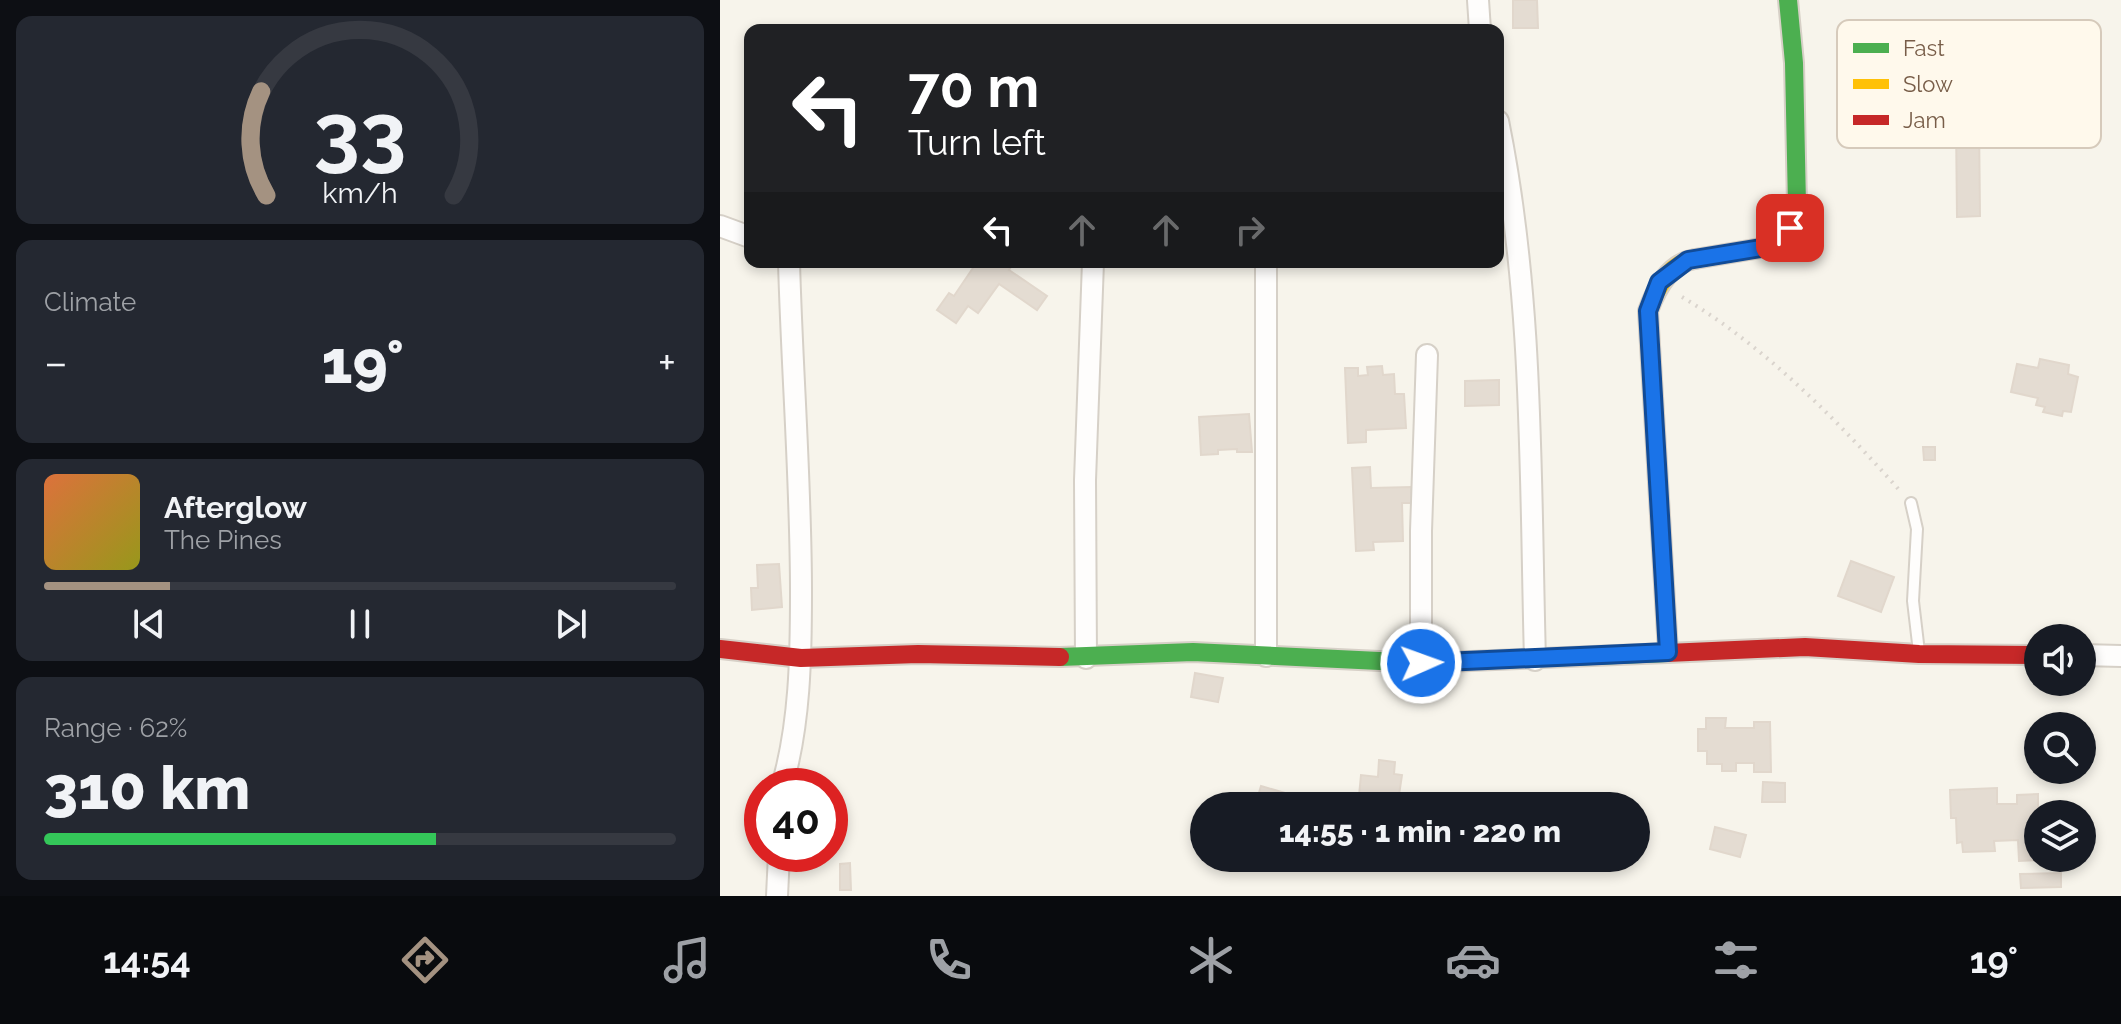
<!DOCTYPE html>
<html lang="en">
<head>
<meta charset="utf-8">
<style>
  :root { --surface:#171b24; --page:#242831; --text:#f1f3f6; --muted:#9ea1a6; --line:#363941; --accent:#a49281 }
  body { margin:0; font-family:Raleway,sans-serif; background:var(--page); color:var(--text); height:100vh; display:flex; flex-direction:column; font-size:30px; white-space:nowrap }
  * { box-sizing:border-box; margin:0 }
  p { font-size:26px; color:var(--muted) }
  .icon { flex:none; width:44px; height:44px; fill:none; stroke:currentColor; stroke-width:2; stroke-linecap:round; stroke-linejoin:round }
  .map { position:relative; flex:1; overflow:hidden }
  .details { display:flex; flex-direction:column; gap:16px; padding:16px; background:#0d0f14; width:720px }
  .details>* { flex:none }
  .hud { position:absolute; left:24px; top:24px; width:760px; height:244px; border-radius:16px; box-shadow:0 4px 12px #0003; background:#202124; color:#fff; overflow:hidden }
  .controls { position:absolute; left:1304px; top:624px; display:grid; gap:16px }
  .controls a { display:grid; place-items:center; width:72px; height:72px; border-radius:50%; background:var(--surface); box-shadow:0 4px 12px #0003; font-size:40px }
  .speed { position:absolute; left:24px; top:768px; display:flex; gap:16px; font-size:40px; font-weight:700; text-align:center }
  .speed>* { display:grid; place-content:center; width:104px; height:104px; border-radius:50%; background:var(--surface); box-shadow:0 4px 12px #0003; line-height:1 }
  .speed .limit { border:12px solid #d22; background:#fff; color:#111 }
  .pin { position:absolute; display:grid; place-items:center; width:68px; height:68px; color:#fff; margin:-34px; border-radius:16px; box-shadow:0 4px 12px #0006 }
  .me { position:absolute; width:88px; margin:-44px; rotate:88deg; stroke-linejoin:round; filter:drop-shadow(0 0 6px #0008) }
  .turn { display:flex; align-items:center; gap:28px; height:168px; padding:0 32px; font-size:36px }
  .turn .icon { width:104px; height:104px; stroke-width:2.5 }
  .turn b { display:block; font-size:56px; line-height:68px }
  .lanes { display:flex; align-items:center; height:76px; padding:0 32px; background:#0003; justify-content:center; gap:40px; direction:ltr }
  .lanes .off { opacity:.35 }
  .big { font-size:60px; font-weight:800; line-height:1.1 }
  .details .tile { flex:1; display:flex; flex-direction:column; justify-content:center; gap:12px; min-width:0; padding:0 28px; border-radius:16px; background:var(--page) }
  .details .dial { align-items:center; gap:0 }
  .dial svg { height:208px; overflow:visible; fill:none; stroke:var(--line); stroke-width:7; stroke-linecap:round; text-anchor:middle }
  .dial text { fill:var(--text); stroke:none }
  .song { display:flex; align-items:center; gap:24px }
  .cover { width:96px; height:96px; border-radius:12px; background:linear-gradient(135deg,hsl(20 70% 55%),hsl(60 70% 35%)) }
  .played { height:8px; border-radius:4px; background:linear-gradient(90deg,var(--accent) 20%,var(--line) 20%) }
  .keys { display:flex; justify-content:space-around; direction:ltr }
  .heat { display:flex; justify-content:space-between; align-items:center; font-size:44px; direction:ltr }
  .charge { height:12px; border-radius:6px; background:linear-gradient(90deg,#34c759 62%,var(--line) 0) }
  .trip { position:absolute; left:470px; top:792px; width:460px; height:80px; border-radius:40px; background:var(--surface); box-shadow:0 4px 12px #0003; font-weight:800; line-height:80px; text-align:center }
  .dock { display:flex; height:128px; justify-content:space-around; align-items:center; background:#090b0e; color:var(--muted) }
  .dock .icon { width:56px; height:56px }
  .dock .active { color:var(--accent) }
  .dock b { font-size:36px; color:var(--text) }
  main { display:flex; flex:1; min-height:0 }
  .map>svg:first-child { display:block }
  .building { fill:#e4dcd2; stroke:#e1d7cc; stroke-width:2 }
  .lines { fill:none; stroke-linecap:round; stroke-linejoin:round }
  .lane-casing { stroke:#d6d0c7; stroke-width:14 }
  .street-casing { stroke:#d6d0c7; stroke-width:24 }
  .fast-casing { stroke:#d7d0c7; stroke-width:22 }
  .slow-casing { stroke:#d7d0c7; stroke-width:22 }
  .jam-casing { stroke:#d7d0c7; stroke-width:22 }
  .path { stroke:#dad4cd; stroke-width:4; stroke-dasharray:2 6; stroke-linecap:butt }
  .lane { stroke:#fefdfc; stroke-width:10 }
  .street { stroke:#fefdfc; stroke-width:20 }
  .fast { stroke:#4caf50; stroke-width:18 }
  .slow { stroke:#ffc107; stroke-width:18 }
  .jam { stroke:#c62828; stroke-width:18 }
  .route-casing { stroke:#114b97; stroke-width:20 }
  .route { stroke:#1a73e8; stroke-width:14 }
  .key { fill:#fff9ec; stroke:#d6cabb; stroke-width:2 }
  .key-label { font-size:22px; fill:#785d48 }
</style>
</head>
<body>
<main>
<section class="details">
<div class="tile dial"><svg viewBox="0 0 100 80">
<path d="M14 69A42 42 0 1 1 86 69"/>
<path d="M14 69A42 42 0 0 1 12 29" stroke="#a49281"/>
<text x="50" y="56" font-size="32" font-weight="700">33</text>
<text x="50" y="72" font-size="11">km/h</text>
</svg></div>
<div class="tile"><p>Climate</p>
<div class="heat"><a>−</a><b class="big">19°</b><a>+</a></div>
</div>
<div class="tile">
<div class="song"><i class="cover"></i><div><b>Afterglow</b><p>The Pines</p></div></div>
<div class="played"></div>
<div class="keys"><svg class="icon" aria-label="previous" viewBox="0 0 24 24"><path d="M18 5L8 12l10 7zM5 5v14"/></svg><svg class="icon" aria-label="pause" viewBox="0 0 24 24"><path d="M8 5v14M16 5v14"/></svg><svg class="icon" aria-label="next" viewBox="0 0 24 24"><path d="M6 5l10 7-10 7zM19 5v14"/></svg></div>
</div>
<div class="tile"><p>Range · 62%</p><b class="big">310 km</b><div class="charge"></div></div>
</section>
<div class="map">
<svg width="1401" height="896" viewBox="0 0 1401 896">
  <rect width="100%" height="100%" fill="#f7f4eb"/>
  <g class="building">
    <polygon points="793,0 817,0 818,28 793,28"/>
    <polygon points="1259,122 1260,216 1237,217 1236,123"/>
    <polygon points="257,262 294,262 289,270 327,296 317,310 279,284 258,313 248,306 236,323 217,310 229,293 234,296"/>
    <polygon points="1320,359 1349,365 1348,374 1358,377 1351,412 1343,411 1342,416 1323,412 1325,407 1316,405 1318,398 1291,392 1297,364 1318,368"/>
    <polygon points="662,366 663,375 674,374 675,394 684,394 686,428 646,430 646,442 628,443 625,368 638,368 638,376 648,375 647,367"/>
    <polygon points="779,380 779,405 745,406 745,381"/>
    <polygon points="529,414 532,452 517,452 517,449 498,450 498,454 481,455 479,417"/>
    <polygon points="1203,447 1215,447 1215,460 1204,460"/>
    <polygon points="650,467 651,488 691,487 692,503 682,503 683,541 653,542 654,550 636,551 632,468"/>
    <polygon points="1131,561 1174,577 1161,612 1118,596"/>
    <polygon points="59,564 62,607 32,610 31,588 38,588 37,565"/>
    <polygon points="475,673 503,678 498,702 471,697"/>
    <polygon points="986,718 1006,718 1005,728 1034,728 1034,722 1050,722 1051,772 1034,772 1034,763 1016,763 1016,771 1002,771 1002,764 987,764 987,751 978,751 978,729 986,729"/>
    <polygon points="659,760 675,762 674,774 682,775 679,795 670,793 670,799 639,796 641,775 658,777"/>
    <polygon points="1043,782 1065,783 1065,802 1042,802"/>
    <polygon points="541,786 599,803 598,806 535,806"/>
    <polygon points="1277,788 1277,804 1297,804 1297,795 1318,794 1318,858 1320,860 1299,861 1298,840 1274,841 1275,851 1243,852 1242,842 1237,843 1236,818 1231,818 1230,790"/>
    <polygon points="995,827 1026,835 1020,857 990,849"/>
    <polygon points="130,863 131,890 120,890 120,864"/>
    <polygon points="1341,873 1341,887 1301,888 1300,874"/>
  </g>
  <g class="lines">
    <g class="lane-casing">
      <polyline id="lane" points="1191,503 1197,529 1193,601 1199,652"/>
    </g>
    <g class="street-casing">
      <g id="street">
        <polyline points="758,0 760,30"/>
        <path d="M778 121C814 297 810 481 815 660"/>
        <polyline points="0,226 30,237"/>
        <polyline points="1362,655 1401,656"/>
        <polyline points="546,656 546,268"/>
        <polyline points="366,658 365,480 373,262"/>
        <polyline points="701,663 701,531 707,355"/>
        <path d="M62 786C80 724 81 657 81 592 81 482 72 372 69 262"/>
        <polyline points="57,896 59,854"/>
      </g>
    </g>
    <g class="fast-casing">
      <g id="fast">
        <polyline points="975,259 1041,248 1070,228 1077,205 1074,63 1068,0"/>
        <polyline points="340,657 473,652 701,663 947,653"/>
      </g>
    </g>
    <g class="slow-casing">
      <path id="slow" d="M948 652 928 311C936 289 949 263 975 259"/>
    </g>
    <g class="jam-casing">
      <g id="jam">
        <polyline points="0,649 81,658 198,654 340,657"/>
        <polyline points="947,653 1085,647 1199,654 1318,655"/>
      </g>
    </g>
    <path class="path" d="M962 297C1047 348 1116 419 1181 492"/>
    <use href="#lane" class="lane"/>
    <use href="#street" class="street"/>
    <use href="#fast" class="fast"/>
    <use href="#slow" class="slow"/>
    <use href="#jam" class="jam"/>
  </g>
  <g class="lines">
    <g class="route-casing">
      <polyline id="route" points="701,663 948,652 928,311 939,282 968,260 1041,248 1070,228"/>
    </g>
    <use href="#route" class="route"/>
  </g>
  <rect x="1117" y="20" width="264" height="128" rx="12" class="key"/>
  <rect x="1133" y="43" width="36" height="10" fill="#4caf50"/>
  <rect x="1133" y="79" width="36" height="10" fill="#ffc107"/>
  <rect x="1133" y="115" width="36" height="10" fill="#c62828"/>
  <g class="key-label">
    <text x="1183" y="56">Fast</text>
    <text x="1183" y="92">Slow</text>
    <text x="1183" y="128">Jam</text>
  </g>
</svg>
<div class="controls">
<a><svg class="icon" aria-label="sound" viewBox="0 0 24 24"><path d="M4 9h4l5-4v14l-5-4H4zM17 9q2 3 0 6"/></svg></a>
<a><svg class="icon" aria-label="search" viewBox="0 0 24 24"><circle cx="10" cy="10" r="6"/><path d="M15 15l6 6"/></svg></a>
<a><svg class="icon" aria-label="layers" viewBox="0 0 24 24"><path d="M12 4l9 5-9 5-9-5zM3 14l9 5 9-5"/></svg></a>
</div>
<div class="speed"><div class="limit">40</div></div>
<div class="pin" style="left:1070px;top:228px;background:#d93025"><svg class="icon" aria-label="arrive" viewBox="0 0 24 24"><path d="M6 21V4h12l-3 4 3 4H6"/></svg></div>
<svg class="me" style="left:701px;top:663px" viewBox="-20 -20 40 40"><circle r="17" fill="#1a73e8" stroke="#fff" stroke-width="3"/><path d="M0-11L8 9 0 5-8 9z" fill="#fff"/></svg>
<div class="trip">14:55 · 1 min · 220 m</div>
<div class="hud">
<div class="turn"><svg class="icon" aria-label="left" viewBox="0 0 24 24"><path d="M17 20v-9H6M10 6l-5 5 5 5"/></svg><div><b>70 m</b>Turn left</div></div>
<div class="lanes"><svg class="icon" aria-label="left" viewBox="0 0 24 24"><path d="M17 20v-9H6M10 6l-5 5 5 5"/></svg><svg class="icon off" aria-label="ahead" viewBox="0 0 24 24"><path d="M12 20V5M6 11l6-6 6 6"/></svg><svg class="icon off" aria-label="ahead" viewBox="0 0 24 24"><path d="M12 20V5M6 11l6-6 6 6"/></svg><svg class="icon off" aria-label="right" viewBox="0 0 24 24"><path d="M7 20v-9h11M14 6l5 5-5 5"/></svg></div>
</div>
</div>
</main>
<nav class="dock">
<b>14:54</b>
<svg class="icon active" aria-label="directions" viewBox="0 0 24 24"><path d="M12 3l9 9-9 9-9-9zM9 14v-3h6M13 9l2 2-2 2"/></svg>
<svg class="icon" aria-label="music" viewBox="0 0 24 24"><path d="M9 18V5l10-2v13"/><circle cx="6" cy="18" r="3"/><circle cx="16" cy="16" r="3"/></svg>
<svg class="icon" aria-label="phone" viewBox="0 0 24 24"><path d="M5 4h4l2 5-3 2q2 4 5 5l2-3 5 2v4C11 20 4 13 5 4z"/></svg>
<svg class="icon" aria-label="climate" viewBox="0 0 24 24"><path d="M12 3v18M4 7l16 10M4 17L20 7"/></svg>
<svg class="icon" aria-label="car" viewBox="0 0 24 24"><path d="M5 17H2v-5l4-1 3-4h7l3 4 3 1v5h-3M9 17h6M6 11h13"/><circle cx="7" cy="17" r="2"/><circle cx="17" cy="17" r="2"/></svg>
<svg class="icon" aria-label="filters" viewBox="0 0 24 24"><path d="M4 7h16M4 17h16"/><circle cx="9" cy="7" r="2"/><circle cx="15" cy="17" r="2"/></svg>
<b>19°</b>
</nav>
</body>
</html>
